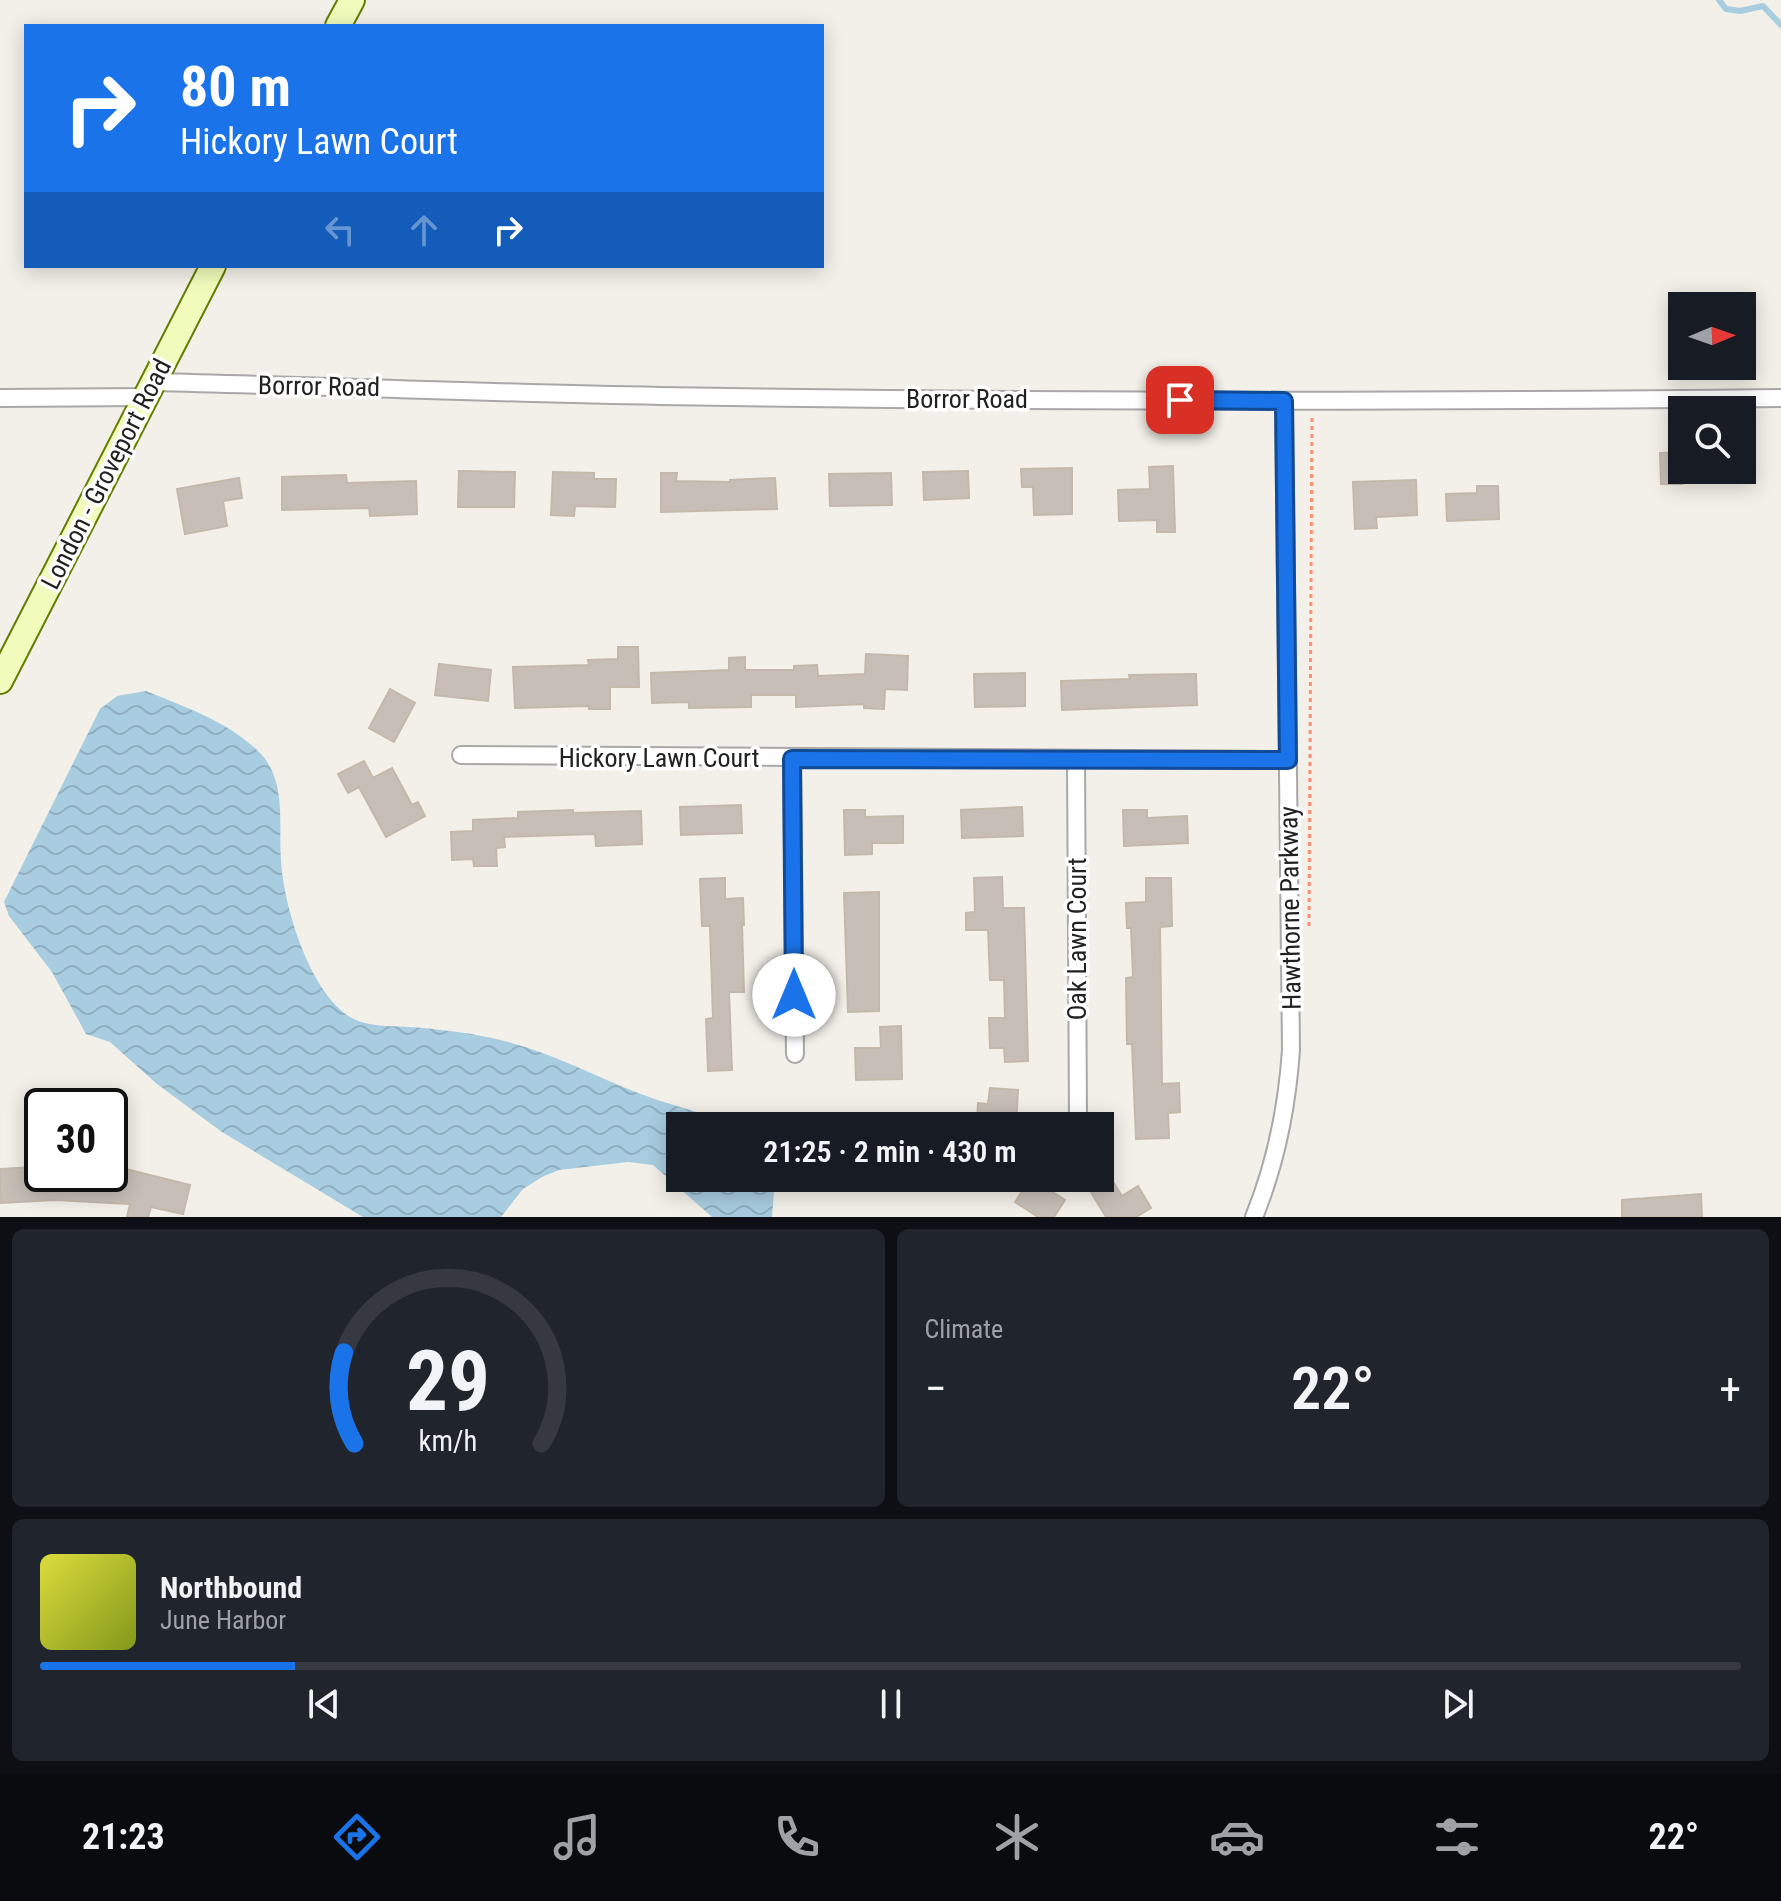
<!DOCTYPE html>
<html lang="en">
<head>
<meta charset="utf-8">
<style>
  :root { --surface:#171b24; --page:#20242c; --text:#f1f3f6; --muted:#9ea1a6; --line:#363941; --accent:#1a73e8 }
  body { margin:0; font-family:"Roboto Condensed",sans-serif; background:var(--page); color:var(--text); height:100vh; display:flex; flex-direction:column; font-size:30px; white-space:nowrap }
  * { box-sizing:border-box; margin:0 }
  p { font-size:26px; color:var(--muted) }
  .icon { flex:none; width:44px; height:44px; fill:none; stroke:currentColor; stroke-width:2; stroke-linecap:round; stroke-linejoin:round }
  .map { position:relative; height:1217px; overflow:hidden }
  .sheet { display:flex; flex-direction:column; gap:12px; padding:12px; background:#0d0f14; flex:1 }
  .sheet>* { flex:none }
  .top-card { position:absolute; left:24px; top:24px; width:800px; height:244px; border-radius:0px; box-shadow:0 4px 20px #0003; background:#1a73e8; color:#fff; overflow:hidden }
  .needle { width:52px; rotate:88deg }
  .controls { position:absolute; left:1668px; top:292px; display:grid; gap:16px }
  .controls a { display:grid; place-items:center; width:88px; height:88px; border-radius:0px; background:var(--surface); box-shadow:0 4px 20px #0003; font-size:40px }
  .speed { position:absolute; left:24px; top:1088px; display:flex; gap:16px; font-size:40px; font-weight:700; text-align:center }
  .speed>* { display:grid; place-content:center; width:104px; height:104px; border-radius:50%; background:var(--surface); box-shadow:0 4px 20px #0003; line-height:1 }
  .speed .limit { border:4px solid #111; border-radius:12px; background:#fff; color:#111 }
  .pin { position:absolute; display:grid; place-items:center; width:68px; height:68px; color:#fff; margin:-34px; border-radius:16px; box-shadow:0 4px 12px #0006 }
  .me { position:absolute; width:88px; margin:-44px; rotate:0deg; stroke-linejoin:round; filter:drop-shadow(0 0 6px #0008) }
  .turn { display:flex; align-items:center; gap:28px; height:168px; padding:0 24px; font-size:36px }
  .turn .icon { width:104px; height:104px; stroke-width:2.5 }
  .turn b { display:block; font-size:56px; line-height:68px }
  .lanes { display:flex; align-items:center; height:76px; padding:0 24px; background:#0003; justify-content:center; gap:40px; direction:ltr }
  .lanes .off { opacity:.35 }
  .big { font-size:60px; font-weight:600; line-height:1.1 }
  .sheet .card { flex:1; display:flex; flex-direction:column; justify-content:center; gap:12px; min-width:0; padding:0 28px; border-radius:12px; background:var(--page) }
  .sheet .dial { align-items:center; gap:0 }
  .dial svg { height:208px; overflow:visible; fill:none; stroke:var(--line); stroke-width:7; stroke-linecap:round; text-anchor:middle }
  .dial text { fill:var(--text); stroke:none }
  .song { display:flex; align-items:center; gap:24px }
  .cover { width:96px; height:96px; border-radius:12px; background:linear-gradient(135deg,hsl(60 70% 55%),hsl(70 70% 35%)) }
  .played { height:8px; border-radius:4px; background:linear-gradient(90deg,var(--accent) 15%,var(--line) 15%) }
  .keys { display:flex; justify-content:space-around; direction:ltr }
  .heat { display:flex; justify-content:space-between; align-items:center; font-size:44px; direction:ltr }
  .sheet .tiles { flex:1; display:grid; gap:12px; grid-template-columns:1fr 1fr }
  .card:last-child { grid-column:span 2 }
  .trip { position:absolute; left:666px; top:1112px; width:448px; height:80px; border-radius:0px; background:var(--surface); box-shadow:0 4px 20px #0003; font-weight:600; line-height:80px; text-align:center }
  .tab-bar { display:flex; height:128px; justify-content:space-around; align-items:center; background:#090b0e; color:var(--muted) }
  .tab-bar .icon { width:56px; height:56px }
  .tab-bar .current { color:var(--accent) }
  .tab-bar b { font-size:36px; color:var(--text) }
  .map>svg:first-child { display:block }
  .water { fill:url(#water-waves) }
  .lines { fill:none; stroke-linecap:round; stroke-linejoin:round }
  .stream { stroke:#a8cce0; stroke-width:6 }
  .building { fill:#c7bfb7; stroke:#c4b8aa; stroke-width:2 }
  .minor-casing { stroke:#a8a8a8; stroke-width:20 }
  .secondary-casing { stroke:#627e03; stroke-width:28 }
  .path { stroke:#fd8e6e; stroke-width:3; stroke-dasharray:4 4; stroke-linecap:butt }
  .minor { stroke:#fff; stroke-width:16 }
  .secondary { stroke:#f0fbbc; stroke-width:24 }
  .route-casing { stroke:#114b97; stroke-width:20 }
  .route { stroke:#1a73e8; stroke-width:14 }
  .labels { text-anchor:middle; stroke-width:7; stroke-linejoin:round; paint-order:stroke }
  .street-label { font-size:26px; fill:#212121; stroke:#fff }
</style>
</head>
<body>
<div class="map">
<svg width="1781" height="1217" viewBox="0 0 1781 1217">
  <defs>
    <pattern id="water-waves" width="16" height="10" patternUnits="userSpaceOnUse" patternTransform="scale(2)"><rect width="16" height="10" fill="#a8cce0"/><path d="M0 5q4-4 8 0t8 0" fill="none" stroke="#90afc0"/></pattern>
  </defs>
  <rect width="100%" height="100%" fill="#f2f0e8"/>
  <path class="water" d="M146 691C185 707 227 721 258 751 288 780 278 824 281 861 284 907 309 991 350 1017 370 1029 399 1025 422 1028 445 1030 477 1034 500 1040 549 1051 594 1076 641 1094 671 1106 703 1111 732 1126H680V1178H775L772 1217H712L653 1165 628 1162 559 1170 542 1177 523 1189 501 1217H363L222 1132 157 1084 110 1042 86 1034 52 972 9 916 4 902 100 709 117 696Z"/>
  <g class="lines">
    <polyline class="stream" points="1719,0 1726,9 1740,11 1763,6 1781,25"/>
  </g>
  <g class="building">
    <polygon points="1682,452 1682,484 1661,484 1660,453"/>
    <polygon points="1173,466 1175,532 1157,532 1157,520 1119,521 1118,490 1150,489 1149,467"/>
    <polygon points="1072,468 1072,514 1034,515 1033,487 1022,487 1021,469"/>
    <polygon points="459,471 515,472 514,507 458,507"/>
    <polygon points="968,471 969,498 924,500 923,472"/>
    <polygon points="553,472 594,473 594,479 616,479 615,507 575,506 574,516 551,515"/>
    <polygon points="661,473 677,473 676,481 730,482 730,480 775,478 777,509 661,512"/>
    <polygon points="891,473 892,505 830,506 829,474"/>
    <polygon points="346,475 347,483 416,481 417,514 370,516 369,508 282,510 282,477"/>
    <polygon points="239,478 242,498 223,501 227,526 185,534 177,489"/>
    <polygon points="1416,480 1417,515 1376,517 1377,528 1355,529 1353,482"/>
    <polygon points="1477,486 1498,486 1499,519 1447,521 1446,494 1477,493"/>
    <polygon points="618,647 638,647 639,687 610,687 610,709 589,709 589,706 515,708 513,667 589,665 588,660 618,659"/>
    <polygon points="866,654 908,656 907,690 885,689 884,709 864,708 864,704 796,707 796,695 751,695 751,707 689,708 689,702 652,703 651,673 729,670 729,658 745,657 745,670 794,670 794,666 817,665 818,676 865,674"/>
    <polygon points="439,664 491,670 488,701 435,695"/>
    <polygon points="1025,673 1025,706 975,707 974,674"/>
    <polygon points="1196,674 1197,705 1062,710 1061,681 1130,679 1129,675"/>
    <polygon points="390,689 415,703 394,742 369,728"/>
    <polygon points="364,761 373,778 392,768 412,805 418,802 425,816 386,837 359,787 348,793 338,774"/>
    <polygon points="741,805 742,833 681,835 680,807"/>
    <polygon points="1022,807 1023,836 962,838 961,810"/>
    <polygon points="573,810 573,813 641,811 642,844 596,846 595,834 504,837 505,847 496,848 497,866 474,866 473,859 452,860 451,832 473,831 473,820 518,818 518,812"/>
    <polygon points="844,810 865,810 865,817 903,816 903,843 872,843 872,854 845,855"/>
    <polygon points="1123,810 1147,810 1147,818 1187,816 1188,843 1124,846"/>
    <polygon points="1002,877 1003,908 1024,908 1028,1061 1005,1062 1004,1048 990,1048 989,1018 1005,1018 1004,980 990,980 988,930 966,930 966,913 975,912 974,878"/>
    <polygon points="725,878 725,899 743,898 744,925 742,925 744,992 729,992 732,1070 708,1071 706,1019 713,1018 710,926 702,926 700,879"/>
    <polygon points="1146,878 1171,878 1172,926 1160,927 1162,1084 1179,1083 1180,1112 1168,1113 1169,1138 1136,1139 1132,1044 1127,1044 1126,978 1133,977 1131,928 1127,928 1126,903 1146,902"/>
    <polygon points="879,892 879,1011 848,1012 844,893"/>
    <polygon points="901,1026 902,1079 856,1080 855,1048 881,1048 880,1027"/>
    <polygon points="990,1088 1018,1090 1016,1126 977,1126 978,1103 988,1104"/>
    <polygon points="33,1167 33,1174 110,1174 110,1167 118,1167 190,1185 183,1214 151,1207 148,1217 127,1217 130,1204 55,1200 0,1203 0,1169"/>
    <polygon points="1031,1178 1065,1200 1054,1217 1038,1217 1015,1202"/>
    <polygon points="1112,1180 1122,1196 1138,1186 1151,1208 1136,1217 1106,1217 1091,1192"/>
    <polygon points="1701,1194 1702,1217 1622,1217 1622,1200"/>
  </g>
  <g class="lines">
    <g class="minor-casing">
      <g id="minor">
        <path d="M153 382C322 386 491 393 660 396 1034 402 1407 402 1781 398"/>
        <polyline points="0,398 146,397"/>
        <polyline points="461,755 1288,760"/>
        <polyline points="792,759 795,1054"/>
        <polyline points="1076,759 1078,1119"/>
        <path d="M1254 1217C1276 1163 1287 1108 1291 1050L1284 401"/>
      </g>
    </g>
    <g class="secondary-casing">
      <g id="secondary">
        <polyline points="338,26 352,0"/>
        <polyline points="0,681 213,266"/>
      </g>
    </g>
    <polyline class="path" points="1309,926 1312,417"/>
    <use href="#minor" class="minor"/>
    <use href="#secondary" class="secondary"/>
  </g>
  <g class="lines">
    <g class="route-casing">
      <polyline id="route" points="794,995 792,759 1288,760 1284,401 1180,400"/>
    </g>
    <use href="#route" class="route"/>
  </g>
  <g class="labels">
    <g class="street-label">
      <text transform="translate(319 386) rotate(1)" y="9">Borror Road</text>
      <text x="967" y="408">Borror Road</text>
      <text transform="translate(106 474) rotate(-63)" y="9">London - Groveport Road</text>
      <text x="659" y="767">Hickory Lawn Court</text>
      <text transform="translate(1290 908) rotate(-91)" y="9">Hawthorne Parkway</text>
      <text transform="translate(1077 939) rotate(-90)" y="9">Oak Lawn Court</text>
    </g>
  </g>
</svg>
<div class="controls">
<a><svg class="needle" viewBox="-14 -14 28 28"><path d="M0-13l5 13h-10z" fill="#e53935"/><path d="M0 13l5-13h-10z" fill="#9ea1a6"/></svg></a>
<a><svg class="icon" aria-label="search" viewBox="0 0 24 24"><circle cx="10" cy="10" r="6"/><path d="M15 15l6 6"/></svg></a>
</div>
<div class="speed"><div class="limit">30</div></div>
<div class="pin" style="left:1180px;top:400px;background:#d93025"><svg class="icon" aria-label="arrive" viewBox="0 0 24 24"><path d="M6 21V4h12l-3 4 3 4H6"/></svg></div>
<svg class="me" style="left:794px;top:995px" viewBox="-20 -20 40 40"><circle r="19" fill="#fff"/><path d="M0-13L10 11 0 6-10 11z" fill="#1a73e8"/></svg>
<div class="trip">21:25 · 2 min · 430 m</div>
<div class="top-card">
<div class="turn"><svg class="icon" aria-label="right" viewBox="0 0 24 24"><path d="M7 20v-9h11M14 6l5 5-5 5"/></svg><div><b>80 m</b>Hickory Lawn Court</div></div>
<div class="lanes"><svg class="icon off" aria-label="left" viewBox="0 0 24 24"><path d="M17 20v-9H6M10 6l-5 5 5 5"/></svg><svg class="icon off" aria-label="ahead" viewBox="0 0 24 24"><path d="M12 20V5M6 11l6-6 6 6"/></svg><svg class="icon" aria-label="right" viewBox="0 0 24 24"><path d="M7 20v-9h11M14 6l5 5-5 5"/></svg></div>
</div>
</div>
<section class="sheet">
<div class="tiles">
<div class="card dial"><svg viewBox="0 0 100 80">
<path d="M14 69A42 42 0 1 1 86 69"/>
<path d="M14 69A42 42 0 0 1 10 34" stroke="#1a73e8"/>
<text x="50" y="56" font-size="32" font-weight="700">29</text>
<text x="50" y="72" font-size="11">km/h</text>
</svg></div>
<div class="card"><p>Climate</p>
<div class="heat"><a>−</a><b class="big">22°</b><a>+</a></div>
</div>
<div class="card">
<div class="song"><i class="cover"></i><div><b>Northbound</b><p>June Harbor</p></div></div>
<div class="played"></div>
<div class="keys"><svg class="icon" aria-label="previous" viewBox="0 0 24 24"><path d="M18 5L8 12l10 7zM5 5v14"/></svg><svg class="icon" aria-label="pause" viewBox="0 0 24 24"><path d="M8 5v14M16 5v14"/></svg><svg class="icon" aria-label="next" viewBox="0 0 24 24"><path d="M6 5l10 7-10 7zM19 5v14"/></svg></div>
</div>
</div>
</section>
<nav class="tab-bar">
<b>21:23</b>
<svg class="icon current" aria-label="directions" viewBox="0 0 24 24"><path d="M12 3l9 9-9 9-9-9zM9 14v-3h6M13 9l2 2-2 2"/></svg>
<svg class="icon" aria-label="music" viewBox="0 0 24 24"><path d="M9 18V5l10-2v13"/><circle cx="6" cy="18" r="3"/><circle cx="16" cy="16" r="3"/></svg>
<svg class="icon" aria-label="phone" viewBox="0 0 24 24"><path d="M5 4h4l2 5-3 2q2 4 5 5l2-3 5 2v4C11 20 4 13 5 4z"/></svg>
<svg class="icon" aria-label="climate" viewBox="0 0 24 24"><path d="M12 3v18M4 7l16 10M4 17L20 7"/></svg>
<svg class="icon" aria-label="car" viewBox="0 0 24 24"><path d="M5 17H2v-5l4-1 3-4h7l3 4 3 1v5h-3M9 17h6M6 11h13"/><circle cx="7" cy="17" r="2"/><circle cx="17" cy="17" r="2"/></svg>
<svg class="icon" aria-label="filters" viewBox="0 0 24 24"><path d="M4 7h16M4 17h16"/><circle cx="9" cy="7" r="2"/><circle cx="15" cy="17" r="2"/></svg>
<b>22°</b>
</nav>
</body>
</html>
